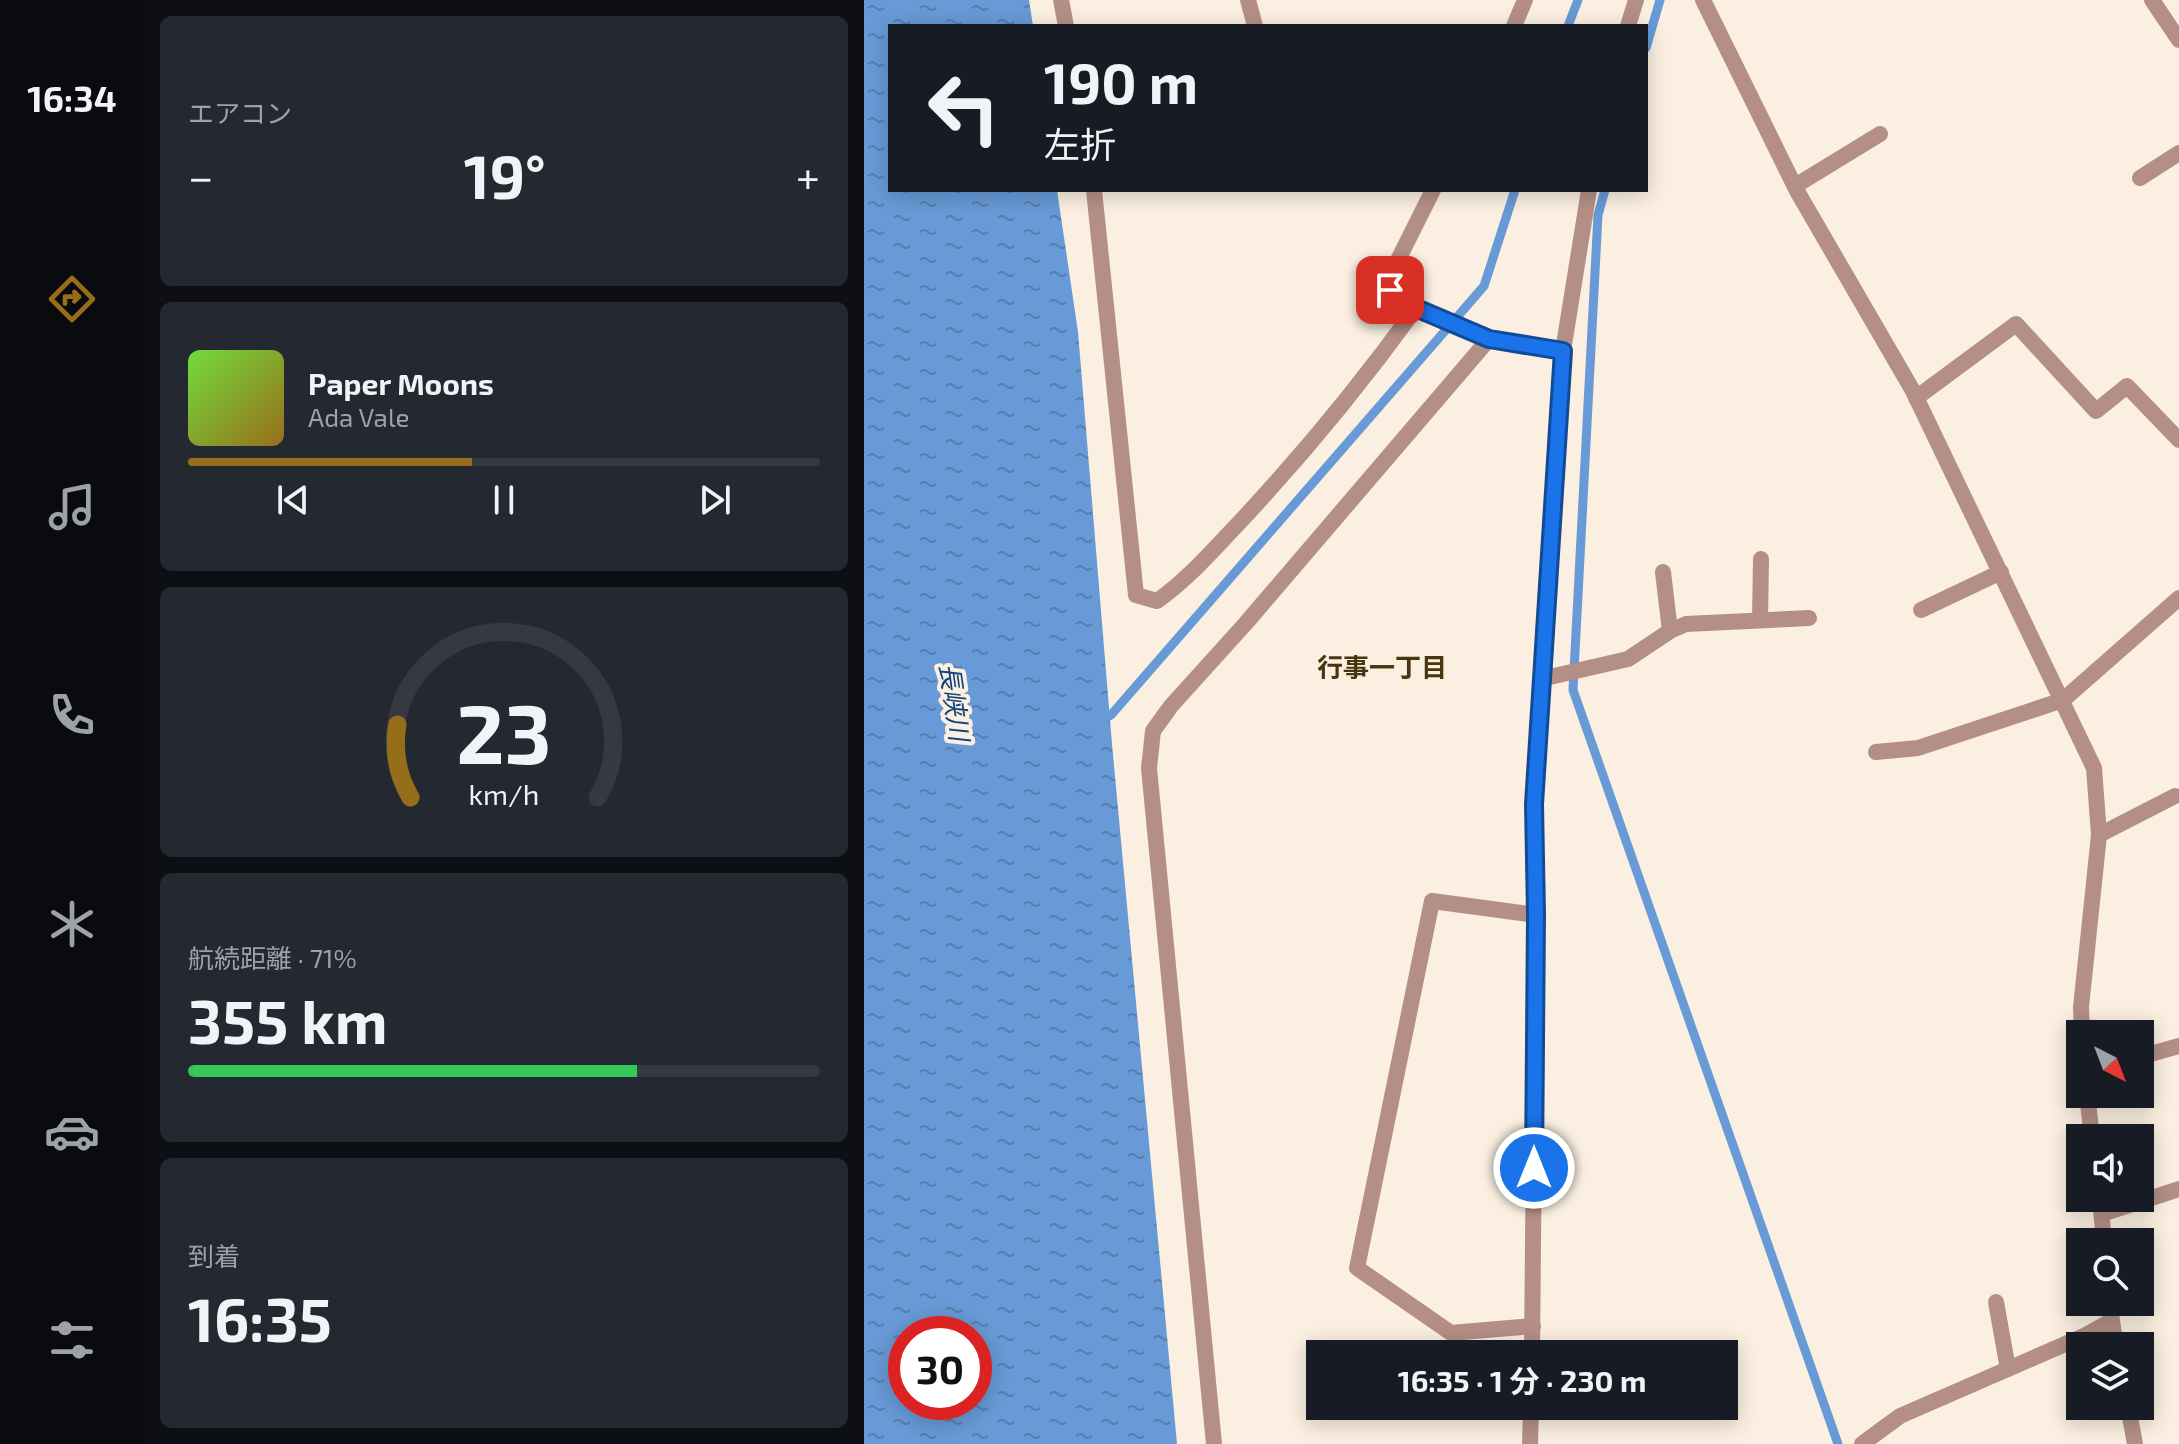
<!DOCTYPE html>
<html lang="ja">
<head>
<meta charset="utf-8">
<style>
  :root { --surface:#171b24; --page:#242831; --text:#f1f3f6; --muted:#9ea1a6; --line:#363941; --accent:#966e19 }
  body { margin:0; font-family:"Exo 2","Noto Sans JP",sans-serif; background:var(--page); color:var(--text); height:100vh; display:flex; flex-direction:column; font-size:30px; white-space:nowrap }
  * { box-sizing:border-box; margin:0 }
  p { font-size:26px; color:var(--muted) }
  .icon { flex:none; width:44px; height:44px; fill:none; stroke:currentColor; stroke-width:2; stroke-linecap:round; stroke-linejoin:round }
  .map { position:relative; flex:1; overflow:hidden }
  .sheet { display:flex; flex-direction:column; gap:16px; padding:16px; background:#0d0f14; width:720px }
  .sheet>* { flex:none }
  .hud { position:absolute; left:24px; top:24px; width:760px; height:168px; border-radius:0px; box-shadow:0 4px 20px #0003; background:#171b24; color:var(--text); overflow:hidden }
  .needle { width:52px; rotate:138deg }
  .tools { position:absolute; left:1202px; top:1020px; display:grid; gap:16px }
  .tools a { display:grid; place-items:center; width:88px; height:88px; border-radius:0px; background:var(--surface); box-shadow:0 4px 20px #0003; font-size:40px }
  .speed { position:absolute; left:24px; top:1316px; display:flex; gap:16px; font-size:40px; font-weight:700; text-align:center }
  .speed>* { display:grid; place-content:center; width:104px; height:104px; border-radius:50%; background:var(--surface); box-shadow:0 4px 20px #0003; line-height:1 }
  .speed .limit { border:12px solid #d22; background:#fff; color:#111 }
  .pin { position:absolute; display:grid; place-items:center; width:68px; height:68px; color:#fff; margin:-34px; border-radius:16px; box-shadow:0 4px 12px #0006 }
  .me { position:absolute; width:88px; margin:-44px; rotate:0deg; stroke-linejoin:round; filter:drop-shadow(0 0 6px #0008) }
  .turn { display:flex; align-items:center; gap:28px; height:168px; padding:0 24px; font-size:36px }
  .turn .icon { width:104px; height:104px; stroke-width:2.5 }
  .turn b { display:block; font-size:56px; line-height:68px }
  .big { font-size:60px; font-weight:700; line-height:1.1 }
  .sheet .card { flex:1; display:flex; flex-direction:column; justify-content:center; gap:12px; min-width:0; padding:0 28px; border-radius:12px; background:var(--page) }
  .sheet .dial { align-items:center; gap:0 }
  .dial svg { height:208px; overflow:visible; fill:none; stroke:var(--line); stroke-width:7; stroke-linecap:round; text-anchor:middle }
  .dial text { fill:var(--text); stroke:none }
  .song { display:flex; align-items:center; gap:24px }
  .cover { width:96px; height:96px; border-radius:12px; background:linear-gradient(135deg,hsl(100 70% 55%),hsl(40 70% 35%)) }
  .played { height:8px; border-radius:4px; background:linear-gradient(90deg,var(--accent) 45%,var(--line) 45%) }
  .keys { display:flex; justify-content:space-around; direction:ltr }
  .heat { display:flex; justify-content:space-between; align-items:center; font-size:44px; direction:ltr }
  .charge { height:12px; border-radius:6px; background:linear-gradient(90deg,#34c759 71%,var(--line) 0) }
  .trip { position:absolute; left:442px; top:1340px; width:432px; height:80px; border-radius:0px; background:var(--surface); box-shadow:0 4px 20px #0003; font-weight:700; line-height:80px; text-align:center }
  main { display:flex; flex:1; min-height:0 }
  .menu { display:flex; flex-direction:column; width:144px; justify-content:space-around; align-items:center; background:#090b0e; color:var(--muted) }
  .menu .icon { width:56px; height:56px }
  .menu .on { color:var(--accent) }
  .menu b { font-size:36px; color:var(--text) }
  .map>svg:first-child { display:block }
  .water { fill:url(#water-ripples); fill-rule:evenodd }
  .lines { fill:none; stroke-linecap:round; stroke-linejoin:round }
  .stream { stroke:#679ad6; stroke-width:9 }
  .minor { stroke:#b48f86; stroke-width:16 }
  .route-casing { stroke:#114b97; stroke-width:20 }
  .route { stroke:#1a73e8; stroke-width:14 }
  .labels { text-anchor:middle; stroke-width:8; stroke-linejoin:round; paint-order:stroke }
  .neighbourhood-label { font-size:26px; font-weight:bold; fill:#49360f; stroke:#faefe0 }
  .water-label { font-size:26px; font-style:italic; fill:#0e447b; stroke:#faefe0 }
</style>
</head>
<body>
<main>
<nav class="menu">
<b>16:34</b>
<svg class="icon on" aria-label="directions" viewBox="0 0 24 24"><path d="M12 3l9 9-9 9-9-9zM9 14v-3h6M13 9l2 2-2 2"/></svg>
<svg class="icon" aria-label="music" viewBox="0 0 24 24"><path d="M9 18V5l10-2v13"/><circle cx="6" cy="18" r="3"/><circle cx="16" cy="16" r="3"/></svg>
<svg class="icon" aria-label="phone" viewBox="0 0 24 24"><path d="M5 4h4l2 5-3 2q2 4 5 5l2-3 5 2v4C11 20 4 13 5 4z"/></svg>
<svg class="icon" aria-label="climate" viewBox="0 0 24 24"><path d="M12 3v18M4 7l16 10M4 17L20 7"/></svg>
<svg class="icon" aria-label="car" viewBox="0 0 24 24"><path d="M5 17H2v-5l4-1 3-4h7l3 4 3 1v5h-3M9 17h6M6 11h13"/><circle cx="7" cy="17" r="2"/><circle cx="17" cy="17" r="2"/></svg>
<svg class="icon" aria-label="filters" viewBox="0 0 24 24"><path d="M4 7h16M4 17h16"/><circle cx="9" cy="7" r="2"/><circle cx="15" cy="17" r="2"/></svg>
</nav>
<section class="sheet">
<div class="card"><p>エアコン</p>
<div class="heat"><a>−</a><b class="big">19°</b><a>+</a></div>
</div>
<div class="card">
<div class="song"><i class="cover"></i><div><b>Paper Moons</b><p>Ada Vale</p></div></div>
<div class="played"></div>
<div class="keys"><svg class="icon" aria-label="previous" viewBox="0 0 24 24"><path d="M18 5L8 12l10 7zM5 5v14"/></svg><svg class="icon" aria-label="pause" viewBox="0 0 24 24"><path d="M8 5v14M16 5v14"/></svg><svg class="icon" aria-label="next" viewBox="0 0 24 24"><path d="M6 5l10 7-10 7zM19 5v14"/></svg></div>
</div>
<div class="card dial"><svg viewBox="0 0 100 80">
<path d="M14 69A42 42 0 1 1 86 69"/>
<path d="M14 69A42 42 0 0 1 9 41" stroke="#966e19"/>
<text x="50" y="56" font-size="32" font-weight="700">23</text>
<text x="50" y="72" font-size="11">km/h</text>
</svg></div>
<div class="card"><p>航続距離 · 71%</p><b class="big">355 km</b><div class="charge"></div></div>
<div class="card"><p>到着</p><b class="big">16:35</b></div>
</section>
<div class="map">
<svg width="1315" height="1444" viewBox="0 0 1315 1444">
  <defs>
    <pattern id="water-ripples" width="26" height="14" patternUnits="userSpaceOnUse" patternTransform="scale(2)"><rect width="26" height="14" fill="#679ad6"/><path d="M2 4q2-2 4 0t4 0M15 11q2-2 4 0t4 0" fill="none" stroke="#567eae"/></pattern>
  </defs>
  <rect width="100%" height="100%" fill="#faefe0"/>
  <path class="water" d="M0 0H165L169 26H26V190H193L214 332 248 744 313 1444H0ZM42 1334H110V1402H42Z"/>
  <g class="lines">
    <g class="stream">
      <polyline points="704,26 714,0"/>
      <polyline points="782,48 796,0"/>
      <polyline points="741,190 734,215 709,690 974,1444"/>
      <polyline points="237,720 247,715 620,286 651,190"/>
    </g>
    <g class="minor">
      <polyline points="197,0 202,26"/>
      <polyline points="384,0 391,26"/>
      <polyline points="839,0 933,191 1049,391 1230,768 1235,835 1217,1007 1218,1034"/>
      <polyline points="1288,0 1315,40"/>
      <polyline points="650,26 661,0"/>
      <polyline points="764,26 772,0"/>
      <polyline points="1276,178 1315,153"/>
      <polyline points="931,186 1016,134"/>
      <path d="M230 190 272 595 293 601C323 580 347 552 373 525 437 457 497 384 552 308"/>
      <polyline points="569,190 533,262 526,290 552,308 625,339 699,351"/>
      <polyline points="1052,398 1152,324 1232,411 1263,386 1315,440"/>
      <polyline points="1057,610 1137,572"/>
      <polyline points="896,620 897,559"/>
      <polyline points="806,631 822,624 945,618"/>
      <polyline points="677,679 764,659 806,631 799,572"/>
      <polyline points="1012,752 1054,748 1199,700 1315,598"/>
      <polyline points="1235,835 1311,796"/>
      <polyline points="1276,1057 1315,1046"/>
      <polyline points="1223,1094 1228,1138"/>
      <polyline points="1236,1198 1240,1242"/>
      <polyline points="1238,1214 1315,1189"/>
      <polyline points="1132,1302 1144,1369"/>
      <polyline points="1245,1302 1252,1346"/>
      <polyline points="669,1326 587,1333 493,1268 568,901 672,915"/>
      <polyline points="668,1354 672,915 670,804 681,606 699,351 725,190"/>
      <polyline points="1264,1406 1271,1444"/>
      <polyline points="350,1444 285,768 289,731 307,706 382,623 625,339"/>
      <polyline points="666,1444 667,1406"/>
      <polyline points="998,1444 1036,1416 1222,1335 1247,1321"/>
    </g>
  </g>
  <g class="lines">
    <g class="route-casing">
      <polyline id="route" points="526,290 552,308 625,339 699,351 670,804 672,915 670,1168"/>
    </g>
    <use href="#route" class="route"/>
  </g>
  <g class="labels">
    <g class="neighbourhood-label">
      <text x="518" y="677">行事一丁目</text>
    </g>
    <g class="water-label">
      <text transform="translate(90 702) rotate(82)" y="9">長峡川</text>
    </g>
  </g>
</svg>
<div class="tools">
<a><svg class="needle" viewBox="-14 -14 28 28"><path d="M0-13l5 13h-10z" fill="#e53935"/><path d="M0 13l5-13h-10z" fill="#9ea1a6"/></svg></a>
<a><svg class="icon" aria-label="sound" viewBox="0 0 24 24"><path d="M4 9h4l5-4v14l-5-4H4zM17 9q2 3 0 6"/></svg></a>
<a><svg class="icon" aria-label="search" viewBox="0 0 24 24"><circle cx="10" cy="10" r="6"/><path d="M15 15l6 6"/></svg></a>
<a><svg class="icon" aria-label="layers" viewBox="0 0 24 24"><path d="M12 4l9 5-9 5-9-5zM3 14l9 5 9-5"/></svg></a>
</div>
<div class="speed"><div class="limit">30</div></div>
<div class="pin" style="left:526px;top:290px;background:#d93025"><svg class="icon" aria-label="arrive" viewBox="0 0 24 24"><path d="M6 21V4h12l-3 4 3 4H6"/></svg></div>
<svg class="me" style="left:670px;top:1168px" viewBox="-20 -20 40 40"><circle r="17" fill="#1a73e8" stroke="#fff" stroke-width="3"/><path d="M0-11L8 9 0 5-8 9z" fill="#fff"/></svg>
<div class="trip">16:35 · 1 分 · 230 m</div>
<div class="hud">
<div class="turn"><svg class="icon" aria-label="left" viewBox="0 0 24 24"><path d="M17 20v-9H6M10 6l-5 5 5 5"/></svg><div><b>190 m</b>左折</div></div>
</div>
</div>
</main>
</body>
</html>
